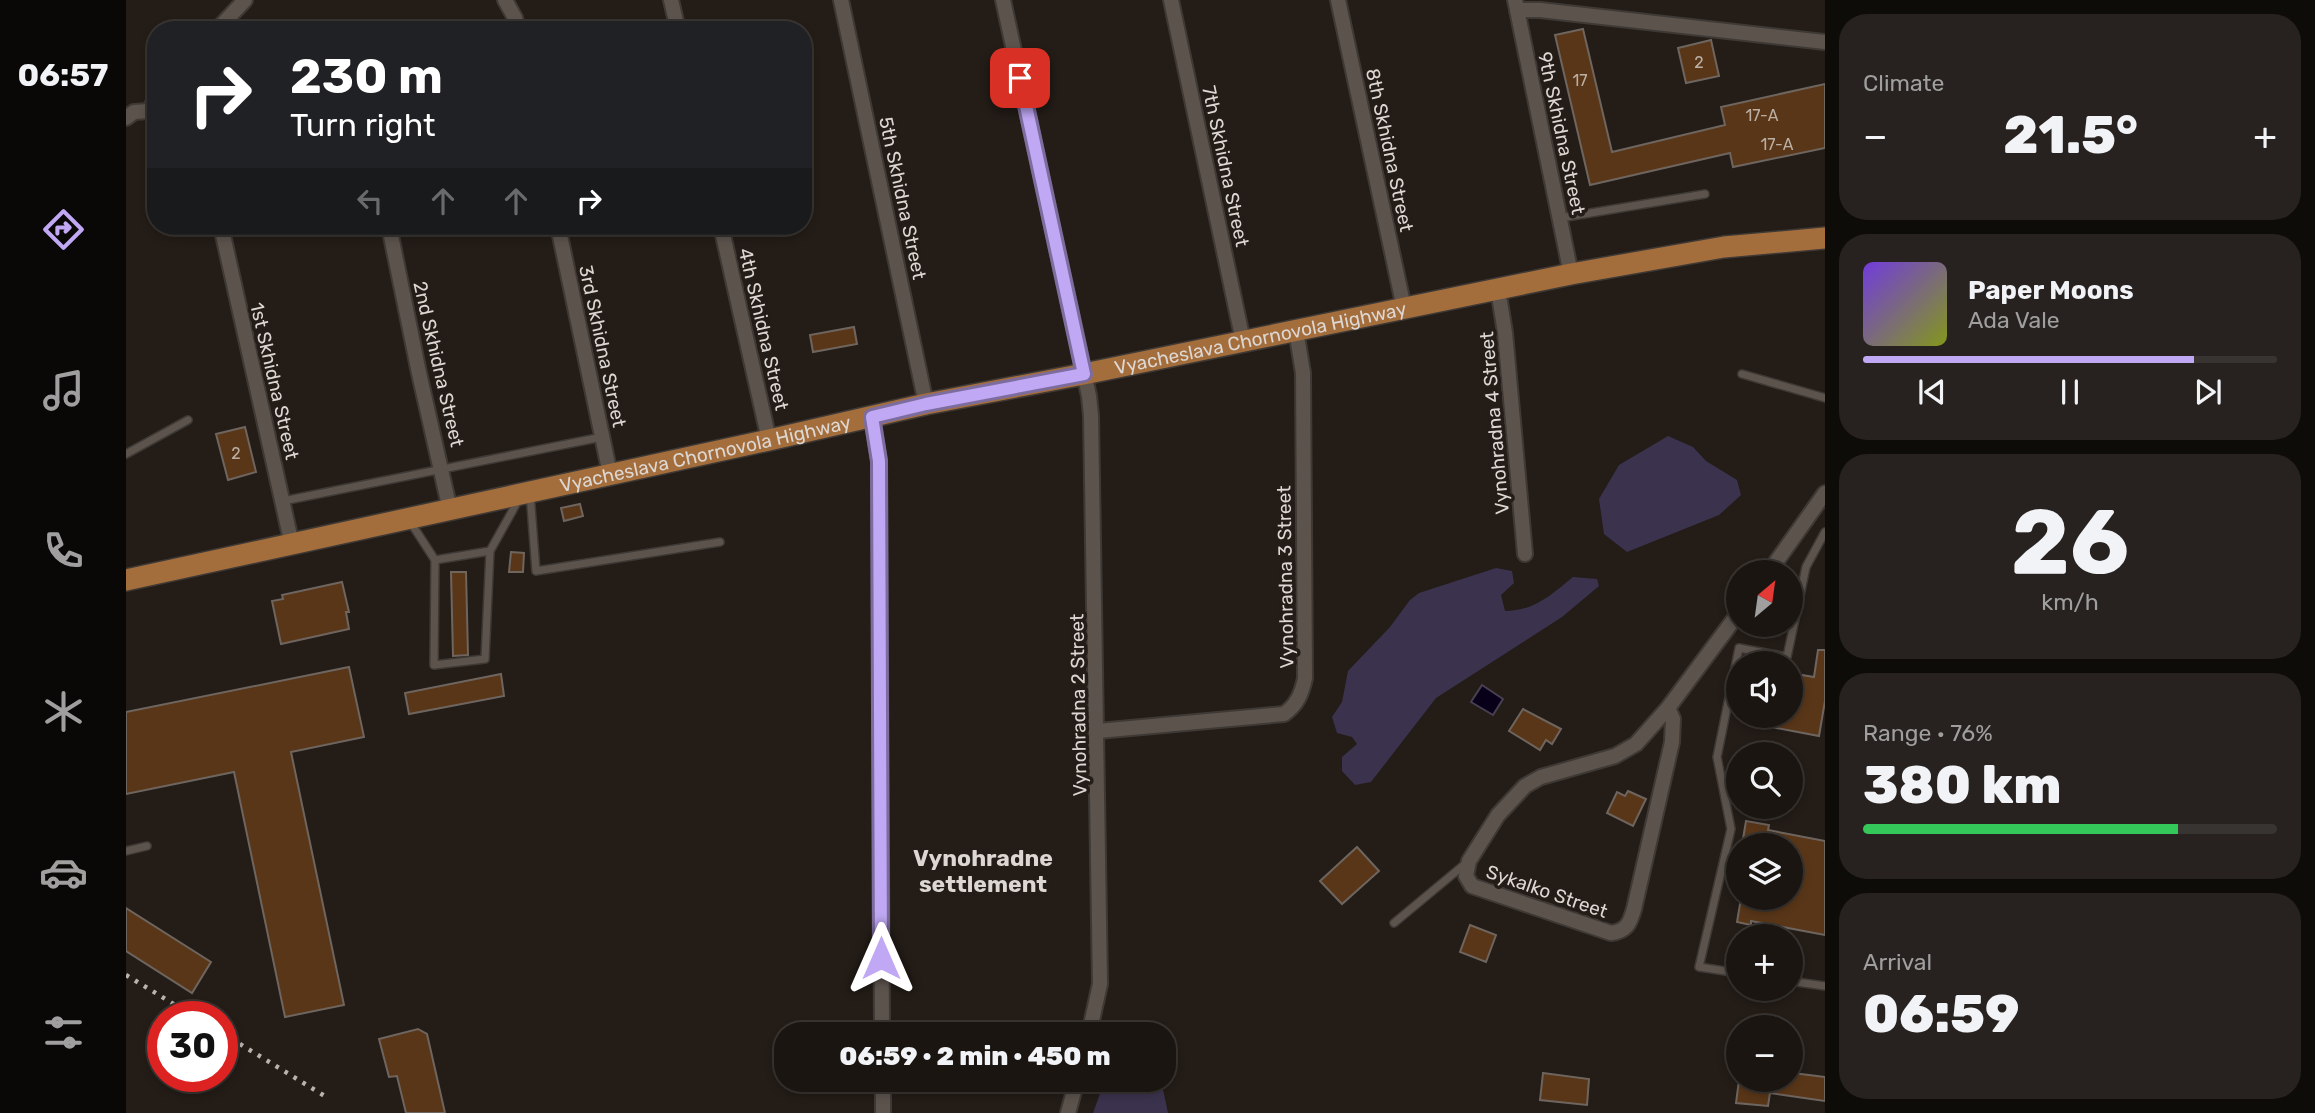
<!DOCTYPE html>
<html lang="en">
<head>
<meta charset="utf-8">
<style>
  :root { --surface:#1a1511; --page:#27221f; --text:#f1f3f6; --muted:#9f9f9f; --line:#383431; --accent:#c0a8f4 }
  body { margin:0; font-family:Rubik,sans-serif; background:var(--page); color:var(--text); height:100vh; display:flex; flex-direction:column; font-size:26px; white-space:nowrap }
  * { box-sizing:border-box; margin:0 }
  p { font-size:23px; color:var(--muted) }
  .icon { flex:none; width:38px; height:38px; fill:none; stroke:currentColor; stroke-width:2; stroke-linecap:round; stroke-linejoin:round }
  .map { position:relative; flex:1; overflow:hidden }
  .panel { display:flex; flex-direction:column; gap:14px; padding:14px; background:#0e0c09; width:490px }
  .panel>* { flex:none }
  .banner { position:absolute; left:21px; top:21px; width:665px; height:214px; border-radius:28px; box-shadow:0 4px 10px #0003,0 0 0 2px var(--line); background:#202124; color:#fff; overflow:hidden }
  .needle { width:46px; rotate:29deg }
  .controls { position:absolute; left:1600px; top:560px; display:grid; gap:14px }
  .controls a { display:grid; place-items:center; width:77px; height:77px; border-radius:50%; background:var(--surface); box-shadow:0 4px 10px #0003,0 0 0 2px var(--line); font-size:35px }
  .speed { position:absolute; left:21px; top:1001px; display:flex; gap:14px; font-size:35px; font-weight:700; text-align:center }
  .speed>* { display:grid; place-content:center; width:91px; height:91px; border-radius:50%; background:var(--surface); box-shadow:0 4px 10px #0003,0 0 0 2px var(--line); line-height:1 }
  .speed .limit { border:10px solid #d22; background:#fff; color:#111 }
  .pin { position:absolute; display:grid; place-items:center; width:60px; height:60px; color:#fff; margin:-30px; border-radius:14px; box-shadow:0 4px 10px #0006 }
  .me { position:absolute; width:77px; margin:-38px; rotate:0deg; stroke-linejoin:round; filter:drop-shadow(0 0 5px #0008) }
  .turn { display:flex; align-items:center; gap:24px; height:147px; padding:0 28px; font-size:32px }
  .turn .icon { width:91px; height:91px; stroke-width:2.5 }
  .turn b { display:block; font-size:49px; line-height:60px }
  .lanes { display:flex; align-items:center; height:66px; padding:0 28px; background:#0003; justify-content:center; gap:35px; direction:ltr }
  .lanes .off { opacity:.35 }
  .big { font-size:52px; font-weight:800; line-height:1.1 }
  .panel .card { flex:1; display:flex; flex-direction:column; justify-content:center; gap:10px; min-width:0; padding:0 24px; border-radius:28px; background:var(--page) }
  .panel .dial { align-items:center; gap:0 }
  .dial b { font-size:91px; line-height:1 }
  .song { display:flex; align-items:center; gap:21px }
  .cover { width:84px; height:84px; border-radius:10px; background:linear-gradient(135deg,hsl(260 70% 55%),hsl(70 70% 35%)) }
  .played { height:7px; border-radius:4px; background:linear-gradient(90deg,var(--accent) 80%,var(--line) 80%) }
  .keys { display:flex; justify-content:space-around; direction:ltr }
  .heat { display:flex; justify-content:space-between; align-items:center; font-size:38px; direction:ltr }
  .charge { height:10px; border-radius:5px; background:linear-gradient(90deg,#34c759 76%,var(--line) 0) }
  .trip { position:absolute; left:648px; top:1022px; width:402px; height:70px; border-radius:28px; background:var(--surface); box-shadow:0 4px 10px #0003,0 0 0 2px var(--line); font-weight:800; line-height:70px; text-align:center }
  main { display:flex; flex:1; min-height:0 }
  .dock { display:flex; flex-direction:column; width:126px; justify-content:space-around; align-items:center; background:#0a0807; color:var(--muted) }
  .dock .icon { width:49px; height:49px }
  .dock .selected { color:var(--accent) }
  .dock b { font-size:32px; color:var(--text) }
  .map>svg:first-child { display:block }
  .green { fill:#3b334e }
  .water { fill:#080019; stroke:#484051; stroke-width:2 }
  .building { fill:#593618; stroke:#6e655f; stroke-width:2 }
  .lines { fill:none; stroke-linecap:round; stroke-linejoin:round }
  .service-casing { stroke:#3e3935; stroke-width:10 }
  .minor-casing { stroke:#3e3935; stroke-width:18 }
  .primary-casing { stroke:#3e3935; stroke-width:24 }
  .service { stroke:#5c534d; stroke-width:7 }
  .minor { stroke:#5c534d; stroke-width:14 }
  .primary { stroke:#a46d3c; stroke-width:21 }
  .rail { stroke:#b8b3af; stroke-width:4.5; stroke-dasharray:3.5 7; stroke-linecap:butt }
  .route-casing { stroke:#7d6d9f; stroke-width:18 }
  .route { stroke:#c0a8f4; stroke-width:12 }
  .labels { text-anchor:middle; stroke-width:7; stroke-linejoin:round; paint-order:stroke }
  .number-label { font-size:16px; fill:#bbafa4 }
  .street-label { font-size:19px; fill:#dcd7d3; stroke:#231c17 }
  .quarter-label { font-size:23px; font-weight:bold; fill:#dcd7d3; stroke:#231c17 }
</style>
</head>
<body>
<main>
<nav class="dock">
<b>06:57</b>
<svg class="icon selected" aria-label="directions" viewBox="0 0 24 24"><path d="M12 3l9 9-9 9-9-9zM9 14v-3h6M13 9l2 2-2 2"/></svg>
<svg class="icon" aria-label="music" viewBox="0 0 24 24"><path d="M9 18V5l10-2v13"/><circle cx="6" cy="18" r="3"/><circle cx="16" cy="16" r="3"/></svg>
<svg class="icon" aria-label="phone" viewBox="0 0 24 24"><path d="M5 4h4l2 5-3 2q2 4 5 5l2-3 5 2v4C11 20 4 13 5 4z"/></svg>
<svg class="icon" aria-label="climate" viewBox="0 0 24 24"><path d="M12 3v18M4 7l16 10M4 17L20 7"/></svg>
<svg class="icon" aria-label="car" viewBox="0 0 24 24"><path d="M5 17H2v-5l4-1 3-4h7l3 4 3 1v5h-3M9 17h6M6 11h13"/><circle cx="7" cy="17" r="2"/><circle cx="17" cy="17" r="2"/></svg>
<svg class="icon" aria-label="filters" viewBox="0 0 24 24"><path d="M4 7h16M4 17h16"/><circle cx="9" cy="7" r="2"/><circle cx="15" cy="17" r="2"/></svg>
</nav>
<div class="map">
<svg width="1699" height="1113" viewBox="0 0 1699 1113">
  <rect width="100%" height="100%" fill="#231c17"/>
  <g class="green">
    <polygon points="1542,436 1567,447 1580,461 1611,480 1615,495 1593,515 1501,552 1478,534 1473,499 1493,465"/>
    <path d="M1370 568 1386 571 1388 583 1375 595 1379 611C1408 611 1425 595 1447 577L1471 579 1473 586 1436 617 1310 698 1245 782 1229 785 1216 771V757L1231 744 1226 737 1211 733 1206 717 1216 702 1222 671 1264 627 1284 600 1293 593Z"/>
    <polygon points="979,1080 1035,1080 1042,1113 967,1113"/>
  </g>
  <polygon class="water" points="1356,685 1377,699 1367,715 1345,702"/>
  <g class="building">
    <polygon points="1457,29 1486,152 1599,125 1595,107 1699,84 1699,148 1607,167 1604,153 1464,185 1429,35"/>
    <polygon points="1585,40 1593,76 1560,83 1552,48"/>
    <polygon points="728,327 731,344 687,352 684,335"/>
    <polygon points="119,427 130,472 102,480 90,434"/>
    <polygon points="454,504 457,516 438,521 435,508"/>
    <polygon points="385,552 398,553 397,572 383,572"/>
    <polygon points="325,572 340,572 342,655 327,656"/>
    <polygon points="216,582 223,612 220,612 223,629 155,644 146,601 157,599 156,595"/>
    <polygon points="1692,650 1699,650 1699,701 1693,736 1618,722 1619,716 1664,716 1664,673 1688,677"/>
    <polygon points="223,667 238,737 165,752 218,1005 159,1017 108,772 0,794 0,712"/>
    <polygon points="375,674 378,696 283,714 279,693"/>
    <polygon points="1397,709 1435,729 1426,744 1420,740 1414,750 1383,731"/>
    <polygon points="1502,791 1520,799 1507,826 1481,813 1491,792 1499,796"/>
    <polygon points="1620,821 1643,825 1642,830 1699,841 1699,935 1625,921 1625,925 1611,922 1615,898 1664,898 1664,845 1616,845"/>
    <polygon points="1231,847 1253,871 1216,904 1194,881"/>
    <polygon points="0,908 85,962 66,993 0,951"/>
    <polygon points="1344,925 1370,935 1360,962 1334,952"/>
    <polygon points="292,1029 301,1034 319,1113 280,1113 271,1076 263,1077 253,1039"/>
    <polygon points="1417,1073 1463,1079 1461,1105 1414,1100"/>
    <polygon points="1667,1073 1699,1077 1699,1101 1644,1093 1642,1106 1610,1103 1613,1080 1666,1080"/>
  </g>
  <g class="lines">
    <g class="service-casing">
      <g id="service">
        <polyline points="1434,218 1579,194"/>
        <polyline points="1616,374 1699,398"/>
        <polyline points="0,454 62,420"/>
        <polyline points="404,493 410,571 594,542"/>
        <polyline points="157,501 476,437"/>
        <polyline points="285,523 309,560 364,551 393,499"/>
        <polyline points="309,560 308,665 359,659 364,551"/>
        <polyline points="0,851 21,846"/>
        <polyline points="1268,923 1339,864"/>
        <polyline points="1612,973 1573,967 1605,829 1591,757 1613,648 1661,657 1680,567 1699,532"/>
        <polyline points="1664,981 1699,986"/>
      </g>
    </g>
    <g class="minor-casing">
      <g id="minor">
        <polyline points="379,0 389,18 392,30"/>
        <polyline points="545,0 552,30"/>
        <polyline points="715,0 800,404"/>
        <polyline points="877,0 963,396 965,416 974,984 963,1034"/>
        <polyline points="1045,0 1117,341"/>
        <polyline points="1212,0 1278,308"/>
        <polyline points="1389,0 1445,274"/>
        <polyline points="1391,10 1414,10 1699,42"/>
        <polyline points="91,30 119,0"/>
        <polyline points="23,111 30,98"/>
        <polyline points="0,118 8,112 23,111"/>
        <polyline points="95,226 166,545"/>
        <polyline points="263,226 293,373 324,510"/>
        <polyline points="432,226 484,474"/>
        <polyline points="595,226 643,440"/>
        <polyline points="1372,289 1379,333 1399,554"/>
        <polyline points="746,417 753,461 756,1034"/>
        <polyline points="1643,572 1699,493"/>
        <path d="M1542 708 1547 719 1546 742 1508 909C1504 923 1501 931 1485 933L1346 886 1340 876 1343 861 1372 815 1399 786 1415 777 1489 756 1510 744 1542 708 1612 614"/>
        <path d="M972 731 1158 714C1171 705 1176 693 1179 678L1177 373 1170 330"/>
        <polyline points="757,1080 757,1113"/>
        <polyline points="942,1113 951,1080"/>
      </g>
    </g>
    <g class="primary-casing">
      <g id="primary">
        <path id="s1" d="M0 580 643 440 800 404 958 374 1445 274 1598 247 1699 238"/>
      </g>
    </g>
    <use href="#service" class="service"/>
    <use href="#minor" class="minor"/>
    <use href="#primary" class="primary"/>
    <g class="rail">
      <polyline points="0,975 69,1017"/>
      <polyline points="96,1033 202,1098"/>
    </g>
  </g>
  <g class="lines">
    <g class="route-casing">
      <polyline id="route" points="755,958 753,461 746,417 800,404 958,374 894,78"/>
    </g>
    <use href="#route" class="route"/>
  </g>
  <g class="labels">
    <g class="number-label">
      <text x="1573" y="68">2</text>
      <text x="1454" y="86">17</text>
      <text x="1636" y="121">17-А</text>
      <text x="1651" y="150">17-А</text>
      <text x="110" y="459">2</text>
    </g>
    <g class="street-label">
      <text transform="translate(1436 133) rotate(78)" y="7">9th Skhidna Street</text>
      <text transform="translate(1264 150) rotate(78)" y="7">8th Skhidna Street</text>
      <text transform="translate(1100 166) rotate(78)" y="7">7th Skhidna Street</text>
      <text transform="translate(777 198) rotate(78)" y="7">5th Skhidna Street</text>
      <text transform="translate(638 329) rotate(77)" y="7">4th Skhidna Street</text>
      <text dy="7" stroke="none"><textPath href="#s1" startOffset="1160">Vyacheslava Chornovola Highway</textPath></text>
      <text transform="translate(477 346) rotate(78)" y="7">3rd Skhidna Street</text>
      <text transform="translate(313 364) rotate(77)" y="7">2nd Skhidna Street</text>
      <text transform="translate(149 381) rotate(77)" y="7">1st Skhidna Street</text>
      <text transform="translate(1368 423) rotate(-95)" y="7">Vynohradna 4 Street</text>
      <text dy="7" stroke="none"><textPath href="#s1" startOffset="593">Vyacheslava Chornovola Highway</textPath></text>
      <text transform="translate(1159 577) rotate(-91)" y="7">Vynohradna 3 Street</text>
      <text transform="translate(952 705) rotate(-91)" y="7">Vynohradna 2 Street</text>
      <text transform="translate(1421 891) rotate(19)" y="7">Sykalko Street</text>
    </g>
    <g class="quarter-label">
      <text x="857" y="866">Vynohradne<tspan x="857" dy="26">settlement</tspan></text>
    </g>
  </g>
</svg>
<div class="controls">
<a><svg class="needle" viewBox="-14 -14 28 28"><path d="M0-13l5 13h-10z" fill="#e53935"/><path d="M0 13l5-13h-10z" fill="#9f9f9f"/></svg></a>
<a><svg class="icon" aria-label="sound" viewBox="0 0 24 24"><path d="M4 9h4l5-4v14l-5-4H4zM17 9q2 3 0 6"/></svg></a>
<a><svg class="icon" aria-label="search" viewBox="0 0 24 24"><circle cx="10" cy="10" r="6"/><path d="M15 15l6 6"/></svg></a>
<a><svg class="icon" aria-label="layers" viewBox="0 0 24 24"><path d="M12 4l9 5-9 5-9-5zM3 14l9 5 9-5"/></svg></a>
<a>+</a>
<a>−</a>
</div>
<div class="speed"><div class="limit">30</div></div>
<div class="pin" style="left:894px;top:78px;background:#d93025"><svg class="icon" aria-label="arrive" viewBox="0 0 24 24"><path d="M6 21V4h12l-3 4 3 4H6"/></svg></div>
<svg class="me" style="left:755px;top:958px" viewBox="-20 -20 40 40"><path d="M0-17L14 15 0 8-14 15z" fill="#c0a8f4" stroke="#fff" stroke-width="4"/></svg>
<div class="trip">06:59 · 2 min · 450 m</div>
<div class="banner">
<div class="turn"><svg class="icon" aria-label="right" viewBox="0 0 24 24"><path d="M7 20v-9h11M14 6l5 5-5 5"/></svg><div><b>230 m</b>Turn right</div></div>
<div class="lanes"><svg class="icon off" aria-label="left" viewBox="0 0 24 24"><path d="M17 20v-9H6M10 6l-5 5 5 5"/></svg><svg class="icon off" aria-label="ahead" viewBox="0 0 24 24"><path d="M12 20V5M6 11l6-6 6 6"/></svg><svg class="icon off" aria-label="ahead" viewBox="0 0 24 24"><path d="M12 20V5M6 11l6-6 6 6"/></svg><svg class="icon" aria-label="right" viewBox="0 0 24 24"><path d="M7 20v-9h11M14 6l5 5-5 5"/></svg></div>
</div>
</div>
<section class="panel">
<div class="card"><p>Climate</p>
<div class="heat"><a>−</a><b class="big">21.5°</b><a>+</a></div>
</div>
<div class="card">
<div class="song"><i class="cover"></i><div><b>Paper Moons</b><p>Ada Vale</p></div></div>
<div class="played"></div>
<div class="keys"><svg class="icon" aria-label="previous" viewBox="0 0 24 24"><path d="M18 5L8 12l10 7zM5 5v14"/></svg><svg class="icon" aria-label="pause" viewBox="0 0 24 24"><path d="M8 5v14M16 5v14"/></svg><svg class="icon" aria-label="next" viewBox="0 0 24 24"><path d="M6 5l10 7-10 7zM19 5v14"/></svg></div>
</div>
<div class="card dial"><b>26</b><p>km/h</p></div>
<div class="card"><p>Range · 76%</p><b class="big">380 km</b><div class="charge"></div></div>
<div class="card"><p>Arrival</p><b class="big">06:59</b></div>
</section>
</main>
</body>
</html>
